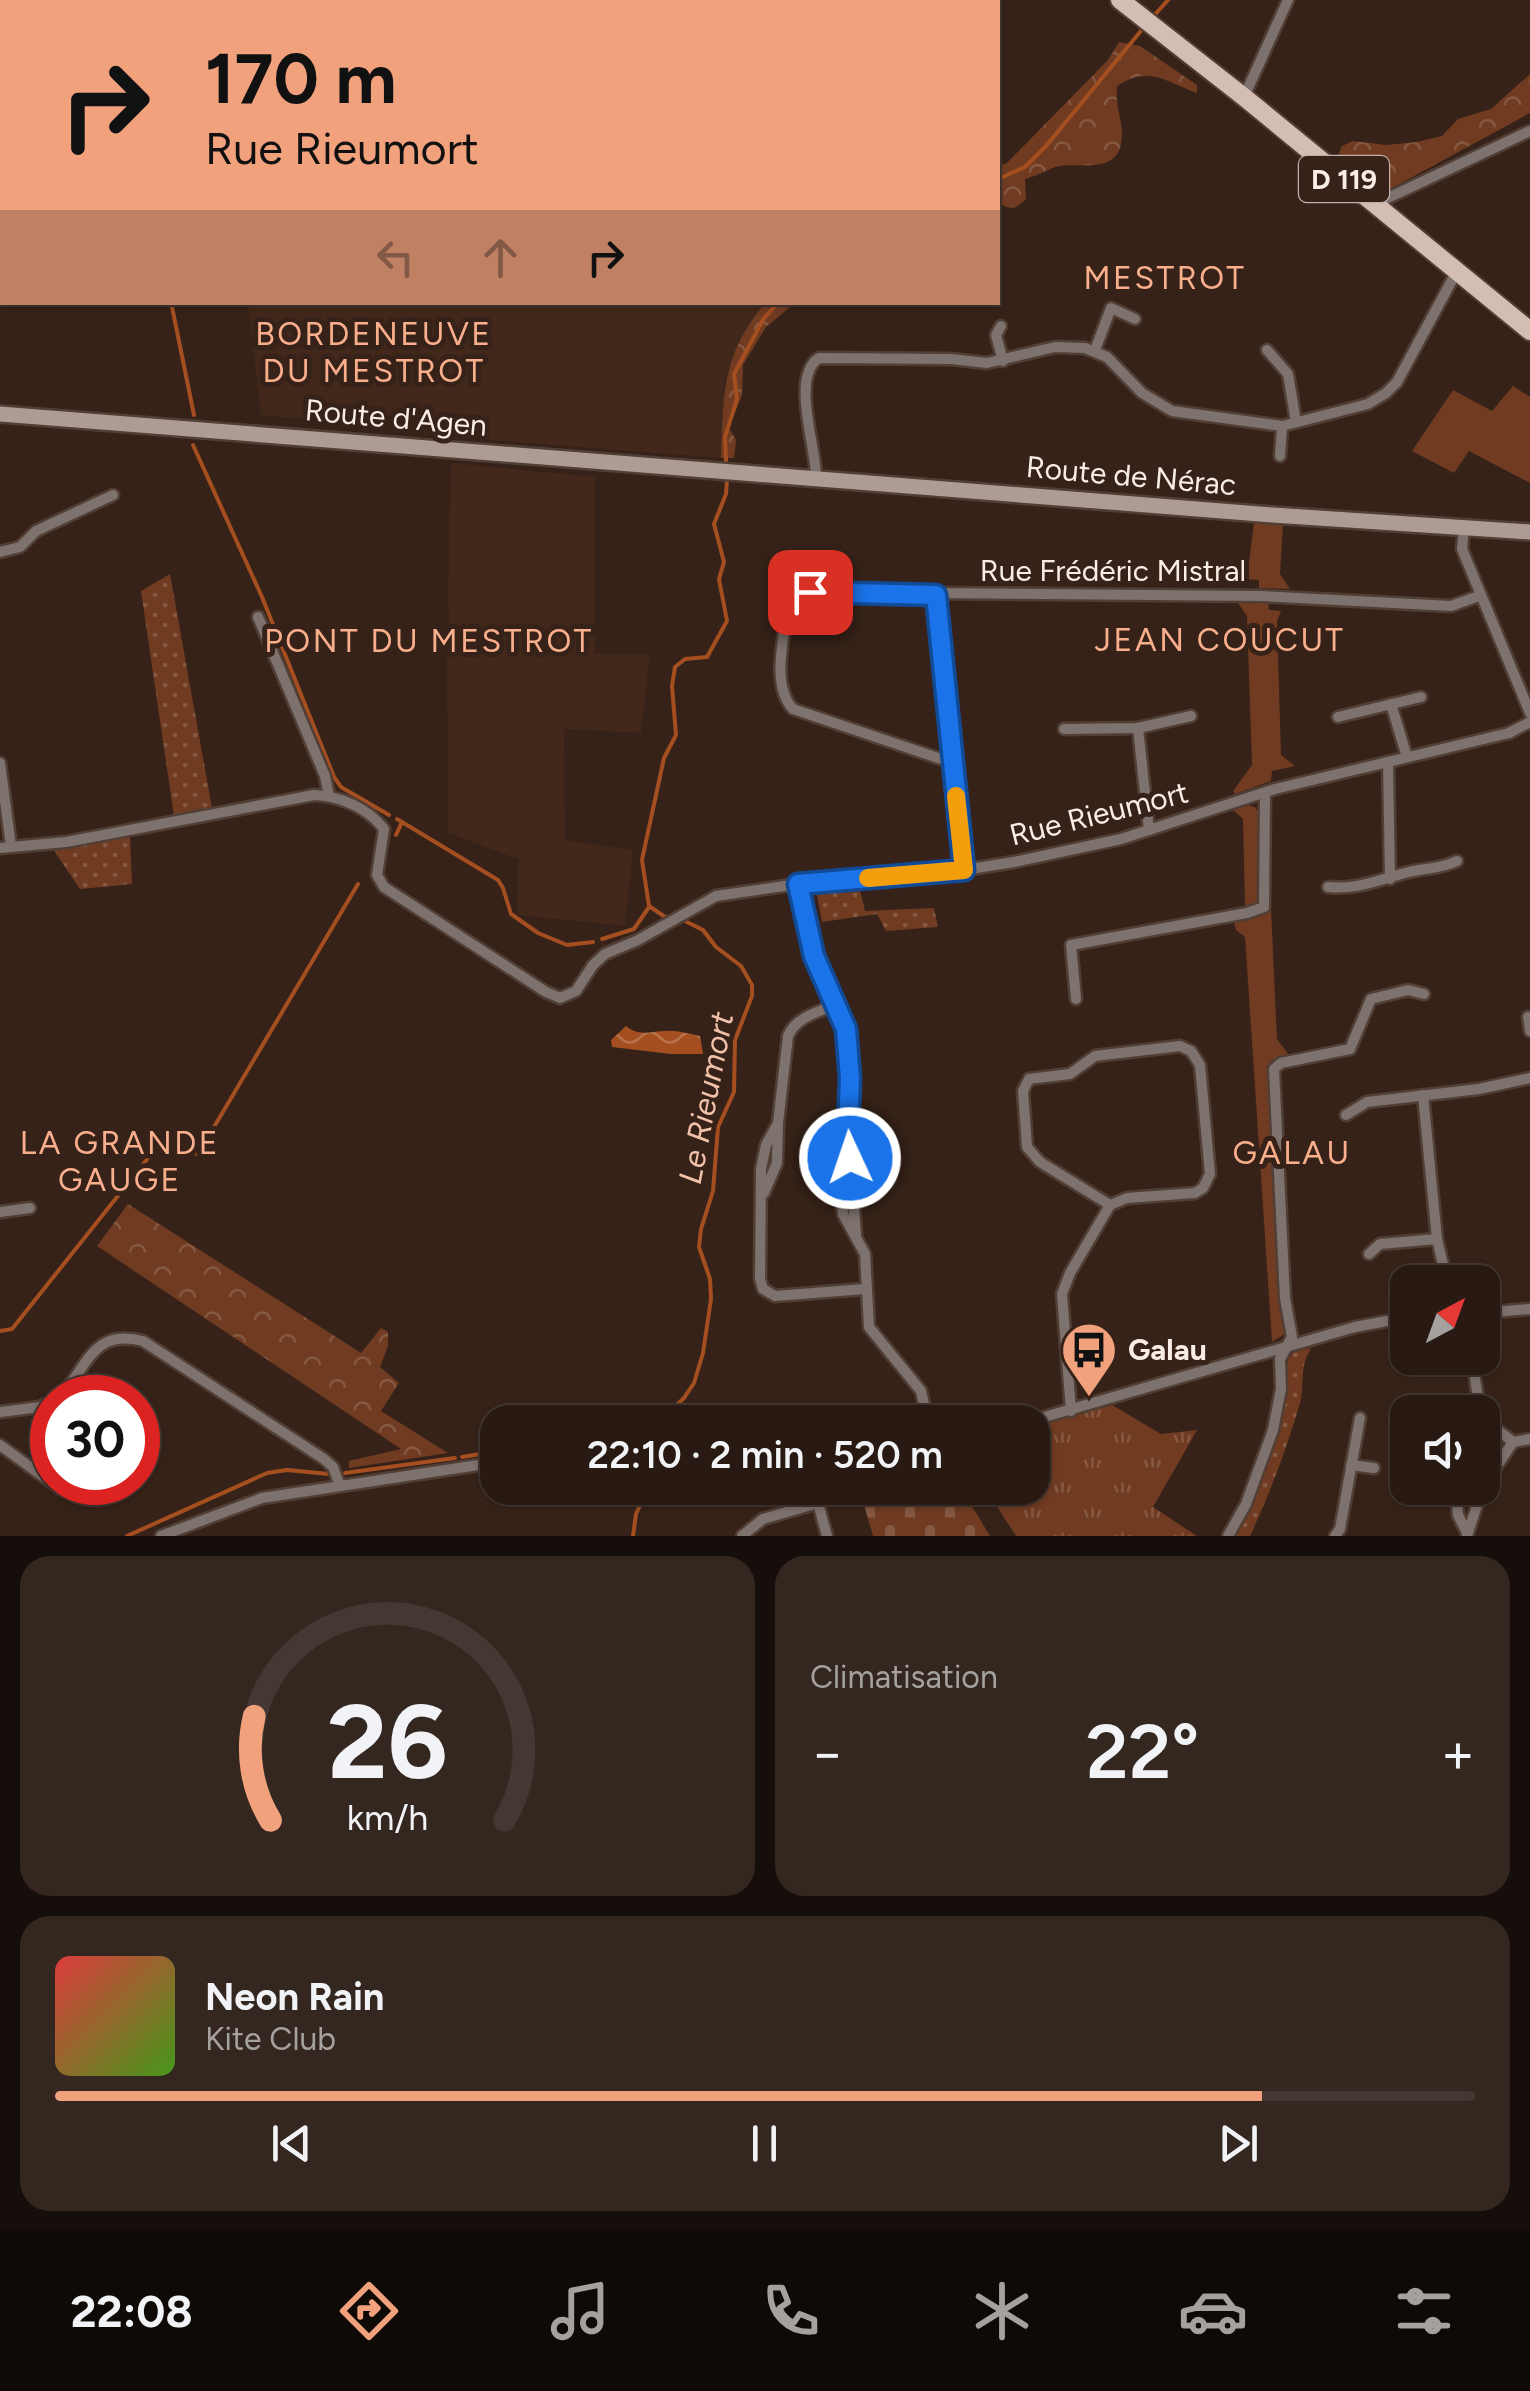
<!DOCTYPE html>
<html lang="fr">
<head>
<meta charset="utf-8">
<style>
  :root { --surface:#281a12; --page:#342720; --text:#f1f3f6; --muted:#a5a19f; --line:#443832; --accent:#f1a17c }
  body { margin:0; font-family:Figtree,sans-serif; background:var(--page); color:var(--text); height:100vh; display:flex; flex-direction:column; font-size:38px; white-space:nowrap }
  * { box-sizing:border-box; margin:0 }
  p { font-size:32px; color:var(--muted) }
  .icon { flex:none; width:55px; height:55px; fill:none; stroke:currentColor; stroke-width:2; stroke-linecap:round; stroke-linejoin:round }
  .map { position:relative; height:1536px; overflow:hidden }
  .side { display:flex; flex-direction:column; gap:20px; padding:20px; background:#160e0a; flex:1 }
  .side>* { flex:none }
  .banner { position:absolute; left:0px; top:0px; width:1000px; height:305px; box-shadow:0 2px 8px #0004,0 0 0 2px var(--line); background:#f1a17c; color:#111; overflow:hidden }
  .needle { width:65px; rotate:41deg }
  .tools { position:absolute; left:1390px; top:1265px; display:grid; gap:20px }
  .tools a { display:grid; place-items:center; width:110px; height:110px; border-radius:20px; background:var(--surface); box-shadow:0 2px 8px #0004,0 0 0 2px var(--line); font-size:50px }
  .speed { position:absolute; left:30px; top:1375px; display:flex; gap:20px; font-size:50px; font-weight:700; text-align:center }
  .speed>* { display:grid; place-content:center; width:130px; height:130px; border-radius:50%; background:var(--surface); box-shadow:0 2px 8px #0004,0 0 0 2px var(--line); line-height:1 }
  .speed .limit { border:15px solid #d22; background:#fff; color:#111 }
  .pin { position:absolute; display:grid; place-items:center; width:85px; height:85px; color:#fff; margin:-42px; border-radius:20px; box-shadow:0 5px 15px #0006 }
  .me { position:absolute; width:110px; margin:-55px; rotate:357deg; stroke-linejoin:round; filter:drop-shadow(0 0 8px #0008) }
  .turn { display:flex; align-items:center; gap:35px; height:210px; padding:0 40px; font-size:45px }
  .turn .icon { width:130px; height:130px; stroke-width:2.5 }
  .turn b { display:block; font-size:70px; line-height:85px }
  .lanes { display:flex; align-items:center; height:95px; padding:0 40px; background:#0003; justify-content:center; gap:50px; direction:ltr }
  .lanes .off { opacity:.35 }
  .big { font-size:75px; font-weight:600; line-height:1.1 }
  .side .widget { flex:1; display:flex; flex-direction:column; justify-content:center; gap:15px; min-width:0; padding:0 35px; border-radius:30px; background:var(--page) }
  .side .dial { align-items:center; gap:0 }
  .dial svg { height:260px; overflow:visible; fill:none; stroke:var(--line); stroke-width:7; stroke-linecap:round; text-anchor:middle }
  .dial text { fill:var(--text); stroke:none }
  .song { display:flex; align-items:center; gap:30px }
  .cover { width:120px; height:120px; border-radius:15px; background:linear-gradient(135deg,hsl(0 70% 55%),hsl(100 70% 35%)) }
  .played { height:10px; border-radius:5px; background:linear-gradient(90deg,var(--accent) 85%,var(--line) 85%) }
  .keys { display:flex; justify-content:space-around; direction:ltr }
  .heat { display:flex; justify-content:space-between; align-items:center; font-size:55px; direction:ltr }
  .side .tiles { flex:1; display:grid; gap:20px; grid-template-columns:1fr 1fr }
  .widget:last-child { grid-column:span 2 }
  .trip { position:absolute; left:480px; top:1405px; width:570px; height:100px; border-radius:30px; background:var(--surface); box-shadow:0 2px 8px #0004,0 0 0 2px var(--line); font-weight:600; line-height:100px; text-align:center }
  .tab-bar { display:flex; height:160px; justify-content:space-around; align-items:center; background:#100a07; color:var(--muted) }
  .tab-bar .icon { width:70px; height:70px }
  .tab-bar .selected { color:var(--accent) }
  .tab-bar b { font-size:45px; color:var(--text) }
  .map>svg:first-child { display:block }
  .built { fill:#42281b }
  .grass { fill:url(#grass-dots) }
  .forest { fill:url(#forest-crowns) }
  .cemetery { fill:url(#cemetery-stones) }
  .park { fill:url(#park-tufts) }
  .garden { fill:#703b21 }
  .water { fill:url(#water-waves) }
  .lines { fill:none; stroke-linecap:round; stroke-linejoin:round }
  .stream { stroke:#a54f20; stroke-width:4 }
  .street-casing { stroke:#513e35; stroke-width:15 }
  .secondary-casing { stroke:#513e35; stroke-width:20 }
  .primary-casing { stroke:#513e35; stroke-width:22 }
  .street { stroke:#7d726d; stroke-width:10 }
  .secondary { stroke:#ae9c94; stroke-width:15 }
  .primary { stroke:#d4bdb3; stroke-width:18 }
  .route-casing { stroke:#114b97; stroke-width:25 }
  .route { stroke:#1a73e8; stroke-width:18 }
  .slow { stroke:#f59e0b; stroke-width:18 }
  .labels { text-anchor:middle; stroke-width:10; stroke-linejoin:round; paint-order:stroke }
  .shield { fill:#362218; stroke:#bfafa8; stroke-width:2.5 }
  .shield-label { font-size:28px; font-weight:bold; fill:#faece6 }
  .street-label { font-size:30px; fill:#faece6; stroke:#362218 }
  .poi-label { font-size:30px; font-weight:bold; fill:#faece6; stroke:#362218; text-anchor:start }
  .neighbourhood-label { font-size:32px; letter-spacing:2.5px; fill:#faaf8c; stroke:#362218 }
  .water-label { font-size:32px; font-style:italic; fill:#f1c1aa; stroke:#362218 }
</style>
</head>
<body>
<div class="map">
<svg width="1530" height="1536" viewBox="0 0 1530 1536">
  <defs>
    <pattern id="grass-dots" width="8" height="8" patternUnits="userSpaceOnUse" patternTransform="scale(2.5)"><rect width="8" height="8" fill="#703b21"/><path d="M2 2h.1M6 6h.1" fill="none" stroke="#855841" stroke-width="1.8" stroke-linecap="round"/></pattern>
    <pattern id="forest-crowns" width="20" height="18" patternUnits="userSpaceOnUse" patternTransform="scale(2.5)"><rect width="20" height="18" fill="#703b21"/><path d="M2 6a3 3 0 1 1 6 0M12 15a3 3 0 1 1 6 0" fill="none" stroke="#855841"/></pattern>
    <pattern id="cemetery-stones" width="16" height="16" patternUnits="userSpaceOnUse" patternTransform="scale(2.5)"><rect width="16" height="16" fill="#703b21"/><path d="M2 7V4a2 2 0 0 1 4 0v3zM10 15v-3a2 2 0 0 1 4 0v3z" fill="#855841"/></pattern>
    <pattern id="park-tufts" width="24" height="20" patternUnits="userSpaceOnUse" patternTransform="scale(2.5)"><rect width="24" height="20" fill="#703b21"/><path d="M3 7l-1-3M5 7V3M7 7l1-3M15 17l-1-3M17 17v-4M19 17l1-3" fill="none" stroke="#855841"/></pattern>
    <pattern id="water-waves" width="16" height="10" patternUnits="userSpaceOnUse" patternTransform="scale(2.5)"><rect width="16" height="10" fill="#a54f20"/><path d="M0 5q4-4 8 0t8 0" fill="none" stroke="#b7714b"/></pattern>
  </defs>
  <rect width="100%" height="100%" fill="#362218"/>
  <g class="built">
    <polygon points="248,303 765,303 738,344 725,378 721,458 424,435 424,431 261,415"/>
    <polygon points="451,463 595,477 595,654 650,654 641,733 564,729 565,840 633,850 625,926 517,915 518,859 448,833 447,659 450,651 448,598"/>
  </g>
  <g class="grass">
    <polygon points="170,574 212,808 174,816 141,591"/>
    <polygon points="130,837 132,884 80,889 53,849"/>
    <polygon points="859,886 865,911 934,908 938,927 886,931 877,914 822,922 816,890"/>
    <path d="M1305 1348 1311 1349C1299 1366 1305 1384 1300 1403 1287 1448 1270 1493 1250 1536H1232L1283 1402 1288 1359 1296 1349Z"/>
    <polygon points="1483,1427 1501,1447 1483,1478"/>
  </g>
  <g class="forest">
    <path d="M1119 42 1140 46 1197 85V93C1163 81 1150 65 1117 86 1115 108 1122 116 1122 133 1122 179 1079 160 1055 167 1045 171 1036 176 1025 179L1026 199C1015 210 1012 210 998 203V166L1007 163 1108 60Z"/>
    <polygon points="1530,74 1530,113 1381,194 1338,156 1342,146 1353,141 1386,145 1417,142 1442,136 1458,119 1491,109"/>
    <path d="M765 303H795L766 327 743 365 742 395 729 428 736 440 734 458H721C724 392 721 357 765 303Z"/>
    <polygon points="128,1204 361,1353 381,1328 388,1332 388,1346 380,1367 399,1383 381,1411 448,1453 349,1468 349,1461 401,1449 97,1246"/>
  </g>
  <polygon class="cemetery" points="859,1488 961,1488 990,1536 873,1536"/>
  <polygon class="park" points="1112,1405 1161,1434 1197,1430 1153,1507 1197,1536 1016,1536 985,1488 1032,1488 1033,1427"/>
  <g class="garden">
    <polygon points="1513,386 1530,397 1530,483 1469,451 1454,473 1412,451 1453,390 1492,411"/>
    <polygon points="1254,522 1283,525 1280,574 1290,589 1259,588 1259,580 1247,579"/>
    <polygon points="1268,602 1269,610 1281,611 1277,621 1281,755 1295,766 1272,771 1271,781 1235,794 1233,791 1252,765 1247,616 1238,603"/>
    <polygon points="1247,805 1255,807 1261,817 1259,904 1245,908 1243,819 1233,810"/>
    <polygon points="1271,909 1277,1039 1289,1055 1272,1060 1268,1071 1285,1329 1285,1334 1272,1342 1245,937 1236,930 1234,922 1265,915"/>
  </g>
  <path class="water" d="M626 1026C639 1037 651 1031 666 1031 677 1030 689 1034 700 1036L703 1054H671L612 1047 611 1040Z"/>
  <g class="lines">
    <g class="stream">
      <polyline points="1151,19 1168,0"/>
      <polyline points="0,58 2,60"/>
      <polyline points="0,120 2,120"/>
      <polyline points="998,179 1025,167 1046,146 1145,26"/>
      <polyline points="171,302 194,415"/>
      <polyline points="193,445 262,597 334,777 341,787 389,815"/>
      <polyline points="726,461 725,437 737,399 734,374 764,318 779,302"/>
      <polyline points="397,819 498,880 503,888 511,914 538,933 567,945 593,942"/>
      <polyline points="396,835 402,822"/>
      <polyline points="668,919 649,906 642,860 664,758 676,735 672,686 675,667 685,659 707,657 727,621 719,579 724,562 714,524 726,494 727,480"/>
      <polyline points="602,939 634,929 649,907"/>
      <polyline points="0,1331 12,1329 156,1148 161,1146 198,1154 358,884"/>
      <polyline points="659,1422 684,1398 694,1383 703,1353 711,1299 710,1279 699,1247 701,1229 713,1191 718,1127 734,1092 735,1040 752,996 752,985 741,966 716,947 703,930 681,919"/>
      <polyline points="462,1457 498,1451"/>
      <polyline points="345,1473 455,1458"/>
      <polyline points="127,1536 267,1473 287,1470 329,1474"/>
      <polyline points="633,1536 636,1514 648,1488"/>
    </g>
    <g class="street-casing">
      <g id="street">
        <polyline points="317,0 318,2"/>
        <polyline points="774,0 776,2"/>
        <polyline points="565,2 567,0"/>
        <polyline points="839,2 843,0"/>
        <polyline points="1244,97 1288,0"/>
        <polyline points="1375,204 1530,131"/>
        <polyline points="1001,326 996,335 1003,361"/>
        <polyline points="1095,350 1111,308 1135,319"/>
        <polyline points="1267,350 1288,374 1296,422"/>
        <polyline points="1280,456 1282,426"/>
        <path d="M816 478C817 450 790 376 819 358L951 359 987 363 1055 347 1085 348 1107 357 1142 393 1172 411 1282 426 1368 404 1386 393 1397 382 1457 271"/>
        <polyline points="1464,527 1462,549 1530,713"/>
        <polyline points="0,552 20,547 36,531 113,495"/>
        <polyline points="936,595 964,870"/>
        <polyline points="258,617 325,776 329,796"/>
        <polyline points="1391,704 1407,757"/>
        <polyline points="1338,717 1421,697"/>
        <polyline points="1138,728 1149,830"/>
        <polyline points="1064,729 1138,728 1191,716"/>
        <polyline points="1388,762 1390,879"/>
        <polyline points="0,763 11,846"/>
        <path d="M953 763 793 709C770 684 785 636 788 604L800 594 810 592 1261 596 1451 606 1479 596"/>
        <path d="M0 848 66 842 314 795C340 796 368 808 384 829L377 875 384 887 546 992 560 998 576 991 593 965 605 954 638 940 716 896 798 884 964 870 1014 862 1121 839 1275 789 1509 733 1530 722"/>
        <polyline points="798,884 814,955 846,1029 850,1078 848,1130 856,1235"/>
        <path d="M1328 887C1358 890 1380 879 1409 872 1426 868 1440 869 1457 861"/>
        <polyline points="1076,999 1071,945 1247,913 1264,907 1265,793"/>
        <polyline points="1528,1017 1530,1031"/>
        <polygon points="1180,1046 1191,1051 1200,1065 1210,1174 1203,1188 1195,1193 1127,1198 1110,1205 1040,1162 1027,1147 1023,1091 1029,1079 1070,1074 1095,1056"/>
        <polyline points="1423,1095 1437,1239 1447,1282"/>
        <polyline points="847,1106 834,1134 843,1214 865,1254 869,1327 921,1391 928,1422"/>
        <polyline points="1346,1115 1367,1102 1479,1089 1530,1078"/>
        <polyline points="778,1123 766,1145 761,1169 760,1279 763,1289 775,1296 865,1289"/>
        <path d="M764 1193 777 1163 778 1123 788 1036C796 1017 818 1012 835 1005"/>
        <polyline points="0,1212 30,1208"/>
        <polyline points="1369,1254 1380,1244 1437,1239"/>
        <polyline points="1482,1313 1530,1309"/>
        <polyline points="1472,1358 1480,1412"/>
        <path d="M59 1398C88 1368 91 1328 143 1341L324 1459 333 1467 340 1486"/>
        <polyline points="1071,1411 1062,1294 1070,1273 1110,1205"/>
        <polyline points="0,1412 40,1407 52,1401"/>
        <polyline points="1482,1418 1513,1442 1530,1439"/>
        <polyline points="1027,1422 1355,1327 1408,1317"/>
        <polyline points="0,1445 59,1488 73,1482"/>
        <polyline points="1351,1465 1374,1468"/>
        <polyline points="820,1488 818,1503 827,1536"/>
        <polyline points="1456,1488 1458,1515 1467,1533"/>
        <polyline points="161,1536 262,1498 498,1462"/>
        <polyline points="742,1536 763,1519 818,1503"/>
        <polyline points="1228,1536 1246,1504 1273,1430 1281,1389 1280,1359 1292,1337 1285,1298 1274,1069 1281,1063 1350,1049 1371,999 1408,990 1424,994"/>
        <polyline points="1335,1536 1340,1529 1360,1418"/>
        <polyline points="1467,1536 1483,1487 1513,1442"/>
      </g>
    </g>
    <g class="secondary-casing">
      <polyline id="secondary" points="0,414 1273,515 1530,532"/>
    </g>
    <g class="primary-casing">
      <polyline id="primary" points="1120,0 1244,97 1530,331"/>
    </g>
    <use href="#street" class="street"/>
    <use href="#secondary" class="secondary"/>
    <use href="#primary" class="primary"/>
  </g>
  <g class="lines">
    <g class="route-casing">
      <polyline id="route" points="810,592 936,595 964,870 798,884 814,956 846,1029 850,1078 848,1130 850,1158"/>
    </g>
    <use href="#route" class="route"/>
    <polyline class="slow" points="868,878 964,870 956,796"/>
  </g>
  <defs>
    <g id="bus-pin" transform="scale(2.875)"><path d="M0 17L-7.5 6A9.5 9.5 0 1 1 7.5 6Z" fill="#f1a17c" stroke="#362218"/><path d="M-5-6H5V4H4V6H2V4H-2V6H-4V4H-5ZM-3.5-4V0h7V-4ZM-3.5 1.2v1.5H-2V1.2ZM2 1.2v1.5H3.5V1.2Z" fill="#111"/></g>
  </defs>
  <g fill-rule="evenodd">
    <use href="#bus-pin" x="1089" y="1350"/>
  </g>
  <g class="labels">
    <rect class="shield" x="1299" y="156" width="90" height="46" rx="8"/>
    <g class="shield-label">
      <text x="1344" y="189">D 119</text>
    </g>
    <g class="street-label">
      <text transform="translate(396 418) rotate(5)" y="10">Route d'Agen</text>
      <text transform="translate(1131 476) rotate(5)" y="10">Route de Nérac</text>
      <text x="1113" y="581">Rue Frédéric Mistral</text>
      <text transform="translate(1099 814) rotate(-14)" y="10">Rue Rieumort</text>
    </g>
    <g class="poi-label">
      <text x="1128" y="1360">Galau</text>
    </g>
    <g class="neighbourhood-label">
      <text x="1165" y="289">MESTROT</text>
      <text x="374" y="345">BORDENEUVE<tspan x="374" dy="37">DU MESTROT</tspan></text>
      <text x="1220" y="651">JEAN COUCUT</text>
      <text x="429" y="652">PONT DU MESTROT</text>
      <text x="120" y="1154">LA GRANDE<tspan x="120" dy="37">GAUGE</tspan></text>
      <text x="1292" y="1164">GALAU</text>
    </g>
    <g class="water-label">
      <text transform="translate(706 1098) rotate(-79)" y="11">Le Rieumort</text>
    </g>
  </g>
</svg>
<div class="tools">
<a><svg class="needle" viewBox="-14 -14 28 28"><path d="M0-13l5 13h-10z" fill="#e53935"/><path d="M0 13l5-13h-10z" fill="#a5a19f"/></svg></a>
<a><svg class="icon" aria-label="sound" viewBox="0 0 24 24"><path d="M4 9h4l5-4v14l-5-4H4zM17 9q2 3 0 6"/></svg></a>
</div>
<div class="speed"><div class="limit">30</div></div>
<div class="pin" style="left:810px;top:592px;background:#d93025"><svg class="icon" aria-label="arrive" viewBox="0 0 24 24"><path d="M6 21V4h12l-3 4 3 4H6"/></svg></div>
<svg class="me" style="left:850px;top:1158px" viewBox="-20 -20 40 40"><circle r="17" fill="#1a73e8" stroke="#fff" stroke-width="3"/><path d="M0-11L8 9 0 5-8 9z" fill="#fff"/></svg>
<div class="trip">22:10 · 2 min · 520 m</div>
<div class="banner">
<div class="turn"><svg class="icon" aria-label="right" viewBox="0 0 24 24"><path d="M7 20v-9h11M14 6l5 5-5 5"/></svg><div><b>170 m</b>Rue Rieumort</div></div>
<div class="lanes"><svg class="icon off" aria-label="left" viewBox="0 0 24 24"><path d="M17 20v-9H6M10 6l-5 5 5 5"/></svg><svg class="icon off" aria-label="ahead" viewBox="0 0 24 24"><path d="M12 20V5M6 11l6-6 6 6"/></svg><svg class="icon" aria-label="right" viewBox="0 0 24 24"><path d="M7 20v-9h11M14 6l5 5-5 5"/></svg></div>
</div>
</div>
<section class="side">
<div class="tiles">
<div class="widget dial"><svg viewBox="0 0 100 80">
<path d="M14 69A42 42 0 1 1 86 69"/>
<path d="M14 69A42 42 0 0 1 9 37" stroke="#f1a17c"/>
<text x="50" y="56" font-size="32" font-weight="700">26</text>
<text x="50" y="72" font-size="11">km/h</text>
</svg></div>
<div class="widget"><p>Climatisation</p>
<div class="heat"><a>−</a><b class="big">22°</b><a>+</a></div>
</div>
<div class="widget">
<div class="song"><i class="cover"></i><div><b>Neon Rain</b><p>Kite Club</p></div></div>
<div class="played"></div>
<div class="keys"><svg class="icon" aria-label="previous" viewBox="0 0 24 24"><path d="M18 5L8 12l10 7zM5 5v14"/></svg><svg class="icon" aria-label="pause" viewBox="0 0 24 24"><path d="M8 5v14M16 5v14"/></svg><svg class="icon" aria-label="next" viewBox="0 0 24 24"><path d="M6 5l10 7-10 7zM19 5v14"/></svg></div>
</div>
</div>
</section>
<nav class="tab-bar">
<b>22:08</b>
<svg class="icon selected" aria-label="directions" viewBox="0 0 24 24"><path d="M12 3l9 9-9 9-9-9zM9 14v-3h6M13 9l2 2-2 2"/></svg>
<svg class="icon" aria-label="music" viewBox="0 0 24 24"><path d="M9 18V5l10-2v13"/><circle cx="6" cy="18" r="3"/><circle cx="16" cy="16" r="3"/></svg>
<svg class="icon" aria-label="phone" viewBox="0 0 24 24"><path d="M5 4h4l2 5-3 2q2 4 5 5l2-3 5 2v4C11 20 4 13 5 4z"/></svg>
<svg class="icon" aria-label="climate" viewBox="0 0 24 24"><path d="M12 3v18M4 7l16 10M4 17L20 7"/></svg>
<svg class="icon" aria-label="car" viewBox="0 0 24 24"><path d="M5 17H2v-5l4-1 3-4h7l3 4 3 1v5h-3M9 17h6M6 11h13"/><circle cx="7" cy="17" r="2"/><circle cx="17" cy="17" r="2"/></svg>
<svg class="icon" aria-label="filters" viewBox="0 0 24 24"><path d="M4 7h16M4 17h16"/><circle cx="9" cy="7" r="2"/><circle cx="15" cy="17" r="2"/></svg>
</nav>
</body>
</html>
